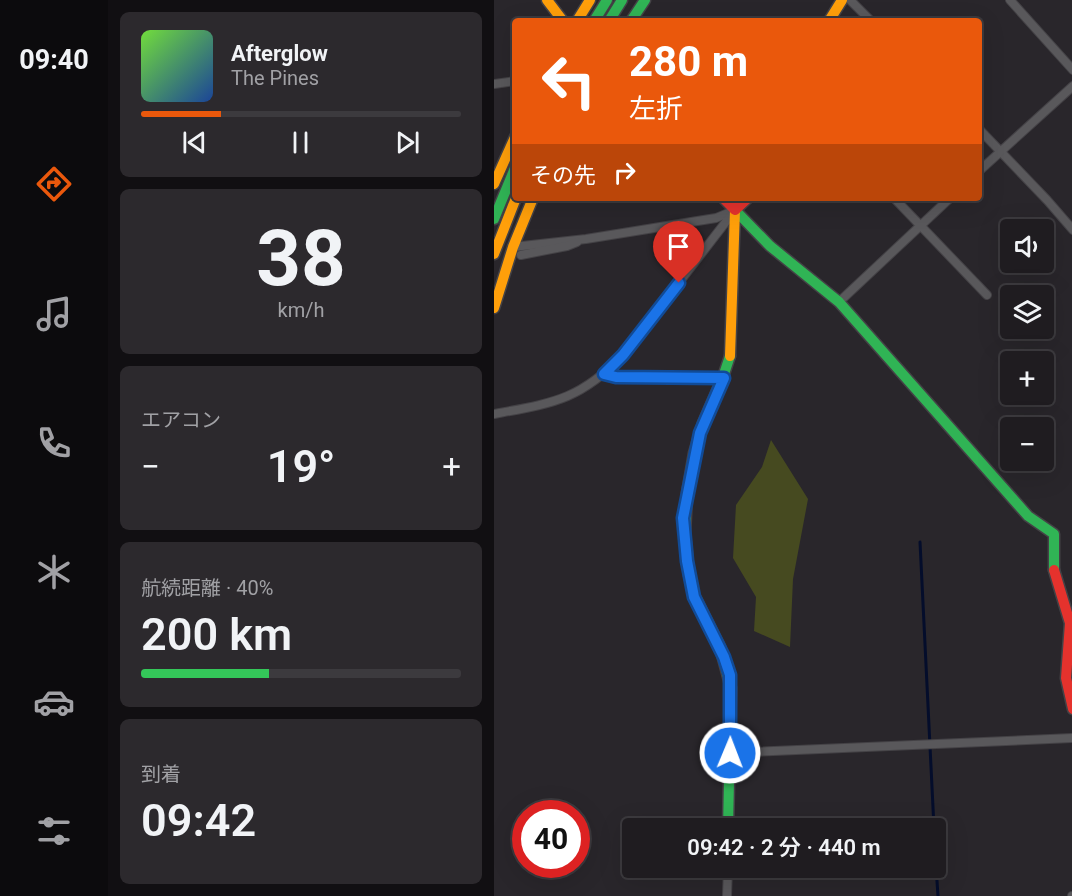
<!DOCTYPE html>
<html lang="ja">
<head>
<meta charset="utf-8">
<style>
  :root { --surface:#1f1c20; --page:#2c292d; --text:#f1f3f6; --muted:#a1a1a5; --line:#3c3a3e; --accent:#ea580c }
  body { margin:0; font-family:Roboto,"Noto Sans JP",sans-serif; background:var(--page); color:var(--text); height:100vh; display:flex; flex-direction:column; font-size:22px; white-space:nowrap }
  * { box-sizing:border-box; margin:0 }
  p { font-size:20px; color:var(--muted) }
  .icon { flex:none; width:33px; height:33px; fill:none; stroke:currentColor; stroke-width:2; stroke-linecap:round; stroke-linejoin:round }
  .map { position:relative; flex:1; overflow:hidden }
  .panel { display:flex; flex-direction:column; gap:12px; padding:12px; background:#110f12; width:386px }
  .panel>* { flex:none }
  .guide { position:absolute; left:18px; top:18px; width:470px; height:183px; border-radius:6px; box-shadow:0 6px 24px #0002,0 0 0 2px var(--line); background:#ea580c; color:#fff; overflow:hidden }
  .controls { position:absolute; left:506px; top:219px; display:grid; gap:12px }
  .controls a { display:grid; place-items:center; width:54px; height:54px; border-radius:6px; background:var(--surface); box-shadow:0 6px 24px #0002,0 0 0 2px var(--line); font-size:30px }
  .speed { position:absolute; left:18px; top:800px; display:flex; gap:12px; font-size:30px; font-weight:700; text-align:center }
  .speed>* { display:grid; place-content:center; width:78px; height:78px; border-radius:50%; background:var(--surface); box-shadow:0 6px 24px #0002,0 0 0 2px var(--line); line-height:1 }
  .speed .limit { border:9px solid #d22; background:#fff; color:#111 }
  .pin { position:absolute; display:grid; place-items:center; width:51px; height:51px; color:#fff; margin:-62px -26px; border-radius:50% 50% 50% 0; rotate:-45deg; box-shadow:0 0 6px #0007 }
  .pin .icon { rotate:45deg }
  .me { position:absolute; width:66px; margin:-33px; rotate:1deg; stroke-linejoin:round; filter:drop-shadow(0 0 4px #0008) }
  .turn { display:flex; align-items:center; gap:21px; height:126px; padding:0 18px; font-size:27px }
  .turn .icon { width:78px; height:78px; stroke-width:2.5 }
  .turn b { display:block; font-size:42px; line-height:51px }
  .then { display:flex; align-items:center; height:57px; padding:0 18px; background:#0003; gap:12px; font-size:22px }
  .big { font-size:45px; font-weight:600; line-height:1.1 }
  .panel .tile { flex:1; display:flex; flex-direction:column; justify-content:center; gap:9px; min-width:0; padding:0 21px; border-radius:9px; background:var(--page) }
  .panel .dial { align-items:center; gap:0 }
  .dial b { font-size:78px; line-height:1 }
  .song { display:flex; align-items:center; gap:18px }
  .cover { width:72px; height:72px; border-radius:9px; background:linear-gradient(135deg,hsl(100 70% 55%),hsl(220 70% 35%)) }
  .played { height:6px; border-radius:3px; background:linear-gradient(90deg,var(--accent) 25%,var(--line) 25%) }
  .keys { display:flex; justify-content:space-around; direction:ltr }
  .heat { display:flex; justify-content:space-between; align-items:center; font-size:33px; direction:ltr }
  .charge { height:9px; border-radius:4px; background:linear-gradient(90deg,#34c759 40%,var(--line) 0) }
  .trip { position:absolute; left:128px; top:818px; width:324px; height:60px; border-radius:6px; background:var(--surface); box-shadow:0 6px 24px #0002,0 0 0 2px var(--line); font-weight:600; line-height:60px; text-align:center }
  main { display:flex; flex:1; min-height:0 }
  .dock { display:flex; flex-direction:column; width:108px; justify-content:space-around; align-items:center; background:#0c0b0d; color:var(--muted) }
  .dock .icon { width:42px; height:42px }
  .dock .selected { color:var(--accent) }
  .dock b { font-size:27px; color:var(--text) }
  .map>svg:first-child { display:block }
  .forest { fill:#464a20 }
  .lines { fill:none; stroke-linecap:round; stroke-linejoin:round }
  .stream { stroke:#040d2b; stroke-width:3 }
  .street-casing { stroke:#444246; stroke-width:10 }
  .fast-casing { stroke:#444246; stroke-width:13 }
  .slow-casing { stroke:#444246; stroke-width:13 }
  .jam-casing { stroke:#444246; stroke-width:13 }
  .street { stroke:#59585b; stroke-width:8 }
  .fast { stroke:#30b455; stroke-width:10 }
  .slow { stroke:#ff9f0a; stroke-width:10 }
  .jam { stroke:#e5322d; stroke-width:10 }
  .route-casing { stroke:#114b97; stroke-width:15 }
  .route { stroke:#1a73e8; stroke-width:10 }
</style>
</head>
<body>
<main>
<nav class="dock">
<b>09:40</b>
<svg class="icon selected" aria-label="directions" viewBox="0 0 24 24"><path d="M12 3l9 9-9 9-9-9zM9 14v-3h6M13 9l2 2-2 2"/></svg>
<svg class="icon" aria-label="music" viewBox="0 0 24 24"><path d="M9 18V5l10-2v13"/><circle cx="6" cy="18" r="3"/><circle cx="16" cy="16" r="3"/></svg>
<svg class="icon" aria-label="phone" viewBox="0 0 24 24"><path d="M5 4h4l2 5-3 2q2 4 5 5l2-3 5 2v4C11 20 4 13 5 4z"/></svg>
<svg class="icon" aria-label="climate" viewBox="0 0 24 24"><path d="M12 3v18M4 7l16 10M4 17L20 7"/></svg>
<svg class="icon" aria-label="car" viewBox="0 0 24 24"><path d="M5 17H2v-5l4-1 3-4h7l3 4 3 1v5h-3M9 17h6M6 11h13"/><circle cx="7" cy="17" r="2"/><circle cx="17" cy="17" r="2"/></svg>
<svg class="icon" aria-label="filters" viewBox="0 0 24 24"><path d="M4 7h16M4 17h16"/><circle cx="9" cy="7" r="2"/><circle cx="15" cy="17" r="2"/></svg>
</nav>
<section class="panel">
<div class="tile">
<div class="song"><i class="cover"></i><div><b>Afterglow</b><p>The Pines</p></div></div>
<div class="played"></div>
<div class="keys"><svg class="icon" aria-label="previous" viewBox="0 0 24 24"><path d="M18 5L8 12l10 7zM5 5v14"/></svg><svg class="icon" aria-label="pause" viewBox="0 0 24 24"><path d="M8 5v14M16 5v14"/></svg><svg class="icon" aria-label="next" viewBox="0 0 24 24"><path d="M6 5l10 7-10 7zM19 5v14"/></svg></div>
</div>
<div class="tile dial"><b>38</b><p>km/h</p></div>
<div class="tile"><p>エアコン</p>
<div class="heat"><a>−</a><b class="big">19°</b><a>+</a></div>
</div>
<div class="tile"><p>航続距離 · 40%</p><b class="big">200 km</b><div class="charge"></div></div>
<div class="tile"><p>到着</p><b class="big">09:42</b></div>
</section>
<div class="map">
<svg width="579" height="896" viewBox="0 0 579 896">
  <rect width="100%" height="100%" fill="#29262b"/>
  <polygon class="forest" points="277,440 314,499 299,579 296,647 260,631 262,597 239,558 242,505 268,467"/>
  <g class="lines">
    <g class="stream">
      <polyline points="426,542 440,828"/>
      <polyline points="441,851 444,896"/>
    </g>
    <g class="street-casing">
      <g id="street">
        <polyline points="356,0 377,21"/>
        <polyline points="516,0 579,70"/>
        <polyline points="0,84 21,81"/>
        <polyline points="484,128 553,200 579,230"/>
        <polyline points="484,172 579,86"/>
        <polyline points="400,198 493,295"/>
        <polyline points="19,247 92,239 222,218 239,211"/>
        <polyline points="27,255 73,246 83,242"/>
        <polyline points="345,302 456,198"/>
        <polyline points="110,374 122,377 230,378"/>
        <path d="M0 414C59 403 86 400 129 355L241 210"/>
        <polyline points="236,753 579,738"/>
        <polyline points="233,896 234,867"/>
        <polyline points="578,896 579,896"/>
      </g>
    </g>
    <g class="fast-casing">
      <g id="fast">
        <polyline points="100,21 113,0"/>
        <polyline points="115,21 128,0"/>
        <polyline points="137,21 151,0"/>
        <polyline points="241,210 276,246 345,302 534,516 560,534 560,570"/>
        <polyline points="0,219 21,168"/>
        <polyline points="234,828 237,688 226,647 200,595 195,575 191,534 193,493 200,453 209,423 229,377 236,356"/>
      </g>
    </g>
    <g class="slow-casing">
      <g id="slow">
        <polyline points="53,0 69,21"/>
        <polyline points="83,21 96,0"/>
        <polyline points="335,21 348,0"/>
        <polyline points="0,184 21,137"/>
        <polyline points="0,254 22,198"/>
        <polyline points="0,308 19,247 39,198"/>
        <polyline points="236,356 241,210"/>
      </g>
    </g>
    <g class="jam-casing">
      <g id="jam">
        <polyline points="229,198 241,210 254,198"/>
        <polyline points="560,570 576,623 572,678 579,709"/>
      </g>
    </g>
    <use href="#street" class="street"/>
    <use href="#fast" class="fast"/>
    <use href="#slow" class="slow"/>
    <use href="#jam" class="jam"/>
  </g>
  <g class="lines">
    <g class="route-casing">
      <polyline id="route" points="185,283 129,355 110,374 122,377 230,378 206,433 189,518 193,561 200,597 230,657 236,675 236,753"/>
    </g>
    <use href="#route" class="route"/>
  </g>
</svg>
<div class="controls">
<a><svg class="icon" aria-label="sound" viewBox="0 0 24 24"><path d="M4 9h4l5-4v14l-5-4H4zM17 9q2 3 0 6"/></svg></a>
<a><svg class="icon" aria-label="layers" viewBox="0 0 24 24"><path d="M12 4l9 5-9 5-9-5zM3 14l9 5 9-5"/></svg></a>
<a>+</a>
<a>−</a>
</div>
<div class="speed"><div class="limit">40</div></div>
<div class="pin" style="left:185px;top:283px;background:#d93025"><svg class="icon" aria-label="arrive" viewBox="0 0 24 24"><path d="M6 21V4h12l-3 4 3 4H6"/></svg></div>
<svg class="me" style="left:236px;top:753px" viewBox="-20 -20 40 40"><circle r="17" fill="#1a73e8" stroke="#fff" stroke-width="3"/><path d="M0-11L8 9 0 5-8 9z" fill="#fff"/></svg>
<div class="trip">09:42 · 2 分 · 440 m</div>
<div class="guide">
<div class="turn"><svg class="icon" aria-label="left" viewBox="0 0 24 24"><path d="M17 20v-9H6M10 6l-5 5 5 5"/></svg><div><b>280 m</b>左折</div></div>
<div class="then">その先<svg class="icon" aria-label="right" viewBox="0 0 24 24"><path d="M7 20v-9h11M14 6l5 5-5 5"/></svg></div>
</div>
</div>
</main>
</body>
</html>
